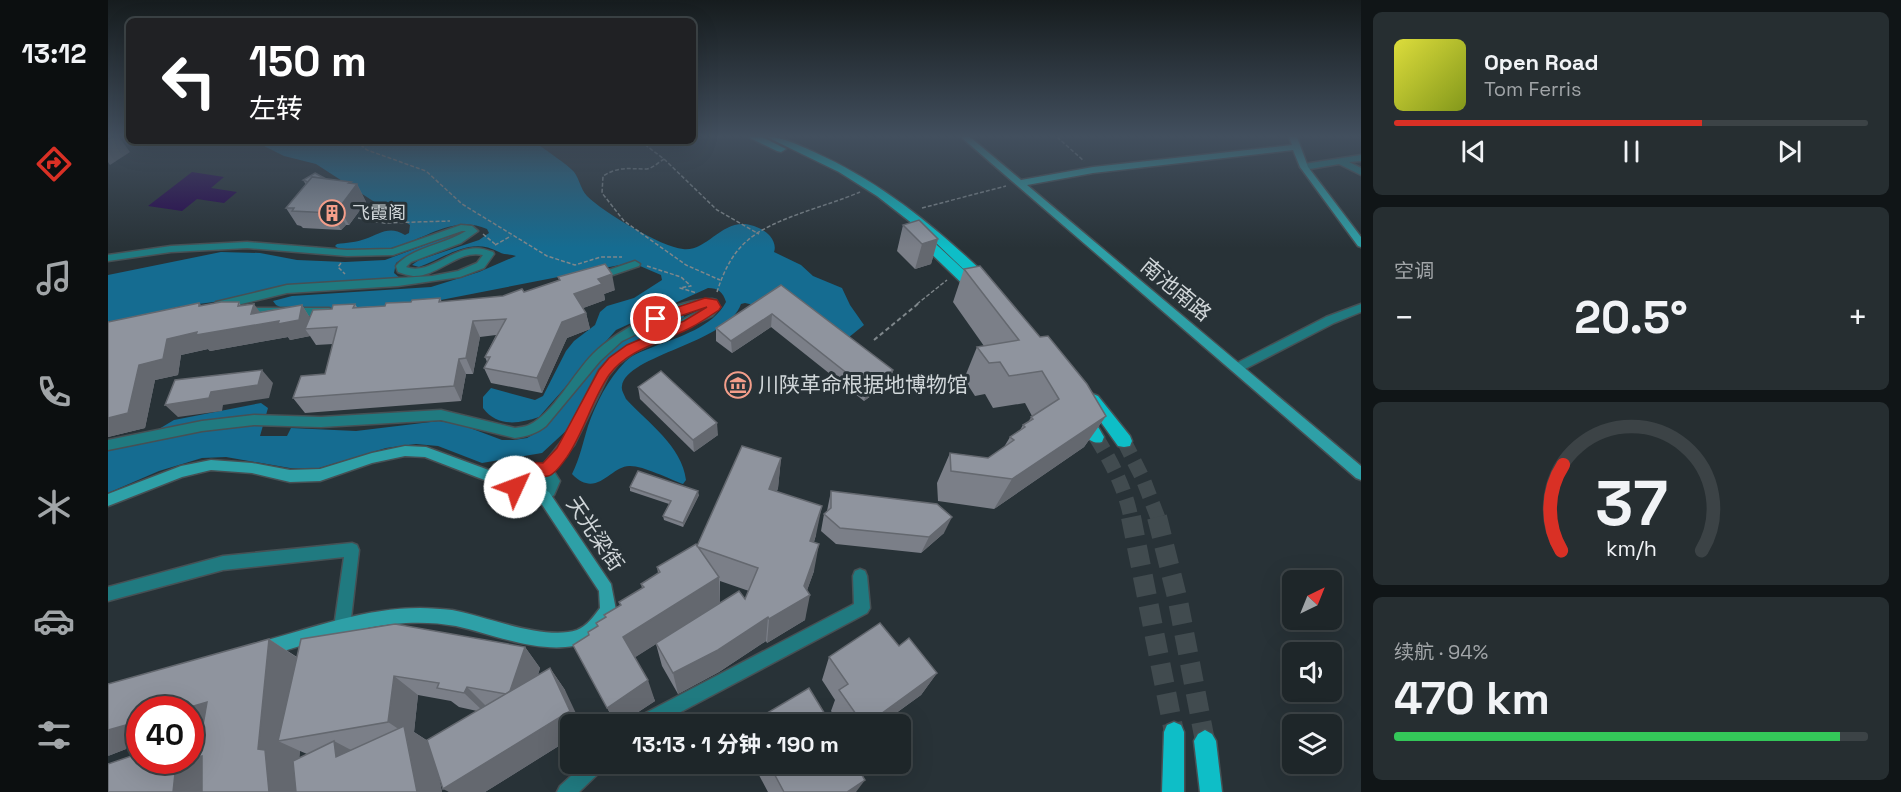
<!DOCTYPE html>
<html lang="zh">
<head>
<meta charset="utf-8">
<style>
  :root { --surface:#1e2629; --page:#262e31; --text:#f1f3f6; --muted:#a1a5a8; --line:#3c4346; --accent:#d93025 }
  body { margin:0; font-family:"Space Grotesk","Noto Sans SC",sans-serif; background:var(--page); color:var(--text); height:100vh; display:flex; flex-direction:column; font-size:22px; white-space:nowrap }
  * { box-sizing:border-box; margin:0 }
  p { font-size:20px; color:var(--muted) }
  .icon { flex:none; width:33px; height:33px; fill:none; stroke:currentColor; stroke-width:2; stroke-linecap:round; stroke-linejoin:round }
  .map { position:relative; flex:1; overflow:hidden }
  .details { display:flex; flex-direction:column; gap:12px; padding:12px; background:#101517; width:540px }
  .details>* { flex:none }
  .guide { position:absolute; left:18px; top:18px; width:570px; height:126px; border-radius:9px; box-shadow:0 6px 24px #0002,0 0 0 2px var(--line); background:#202124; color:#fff; overflow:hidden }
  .needle { width:39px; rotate:43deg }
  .fabs { position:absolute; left:1174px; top:570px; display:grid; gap:12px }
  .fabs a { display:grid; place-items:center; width:60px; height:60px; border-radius:9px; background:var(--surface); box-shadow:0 6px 24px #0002,0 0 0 2px var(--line); font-size:30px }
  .speed { position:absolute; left:18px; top:696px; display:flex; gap:12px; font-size:30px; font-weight:700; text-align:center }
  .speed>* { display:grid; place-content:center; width:78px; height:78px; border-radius:50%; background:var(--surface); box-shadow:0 6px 24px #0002,0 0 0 2px var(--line); line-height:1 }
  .speed .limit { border:9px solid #d22; background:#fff; color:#111 }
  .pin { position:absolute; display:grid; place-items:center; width:51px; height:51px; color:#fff; margin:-26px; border:3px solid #fff; border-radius:50%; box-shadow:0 2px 6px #0007 }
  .me { position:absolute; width:66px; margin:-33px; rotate:47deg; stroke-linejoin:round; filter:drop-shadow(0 0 4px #0008) }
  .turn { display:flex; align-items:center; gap:21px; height:126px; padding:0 24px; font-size:27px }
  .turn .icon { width:78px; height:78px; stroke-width:2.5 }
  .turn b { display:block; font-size:42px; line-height:51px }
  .big { font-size:45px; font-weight:700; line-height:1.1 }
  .details .card { flex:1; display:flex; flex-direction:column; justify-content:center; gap:9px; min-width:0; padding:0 21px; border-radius:9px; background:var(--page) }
  .details .dial { align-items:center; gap:0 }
  .dial svg { height:156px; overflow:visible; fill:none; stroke:var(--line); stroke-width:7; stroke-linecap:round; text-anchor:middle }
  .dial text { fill:var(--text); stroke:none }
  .song { display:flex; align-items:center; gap:18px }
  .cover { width:72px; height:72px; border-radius:9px; background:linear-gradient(135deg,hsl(60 70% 55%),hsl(70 70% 35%)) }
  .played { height:6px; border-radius:3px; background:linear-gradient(90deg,var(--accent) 65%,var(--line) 65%) }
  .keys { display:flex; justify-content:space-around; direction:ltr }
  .heat { display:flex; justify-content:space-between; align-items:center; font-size:33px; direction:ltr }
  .charge { height:9px; border-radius:4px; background:linear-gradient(90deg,#34c759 94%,var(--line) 0) }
  .trip { position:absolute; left:452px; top:714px; width:351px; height:60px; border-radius:9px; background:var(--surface); box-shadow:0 6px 24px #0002,0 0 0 2px var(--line); font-weight:700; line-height:60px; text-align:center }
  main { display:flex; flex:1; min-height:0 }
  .menu { display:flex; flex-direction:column; width:108px; justify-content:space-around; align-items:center; background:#0c0f10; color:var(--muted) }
  .menu .icon { width:42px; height:42px }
  .menu .current { color:var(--accent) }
  .menu b { font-size:27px; color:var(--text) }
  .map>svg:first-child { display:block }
  .forest { fill:#156c91 }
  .water { fill:#26034e }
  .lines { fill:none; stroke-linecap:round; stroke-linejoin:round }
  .primary-tunnel-far1 { stroke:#414b4f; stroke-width:15; stroke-dasharray:15 8; stroke-linecap:butt }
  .primary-tunnel { stroke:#414b4f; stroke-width:20; stroke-dasharray:20 10; stroke-linecap:butt }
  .street-casing { stroke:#465054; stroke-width:3 }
  .secondary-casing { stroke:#465054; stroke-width:3 }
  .primary-casing { stroke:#465054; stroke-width:3 }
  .path-far1 { stroke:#7f878b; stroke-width:1.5; stroke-dasharray:4 2; stroke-linecap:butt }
  .path { stroke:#7f878b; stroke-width:2; stroke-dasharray:4.5 3; stroke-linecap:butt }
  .street { fill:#207a80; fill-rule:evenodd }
  .secondary { fill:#2ea0a7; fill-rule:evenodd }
  .primary { fill:#0ebec7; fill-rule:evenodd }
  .wall { fill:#7b7f88; fill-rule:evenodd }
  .shaded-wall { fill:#64686f }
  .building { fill:#8f949e; stroke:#64686f; stroke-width:1.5 }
  .route { fill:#d93025; stroke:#8d1f18; stroke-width:1.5 }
  .labels { text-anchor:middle; stroke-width:6; stroke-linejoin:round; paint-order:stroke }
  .far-poi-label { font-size:18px; fill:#d0d6d9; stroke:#283237; text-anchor:start }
  .street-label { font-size:21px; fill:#d0d6d9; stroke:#283237 }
  .poi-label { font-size:21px; fill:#d0d6d9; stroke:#283237; text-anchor:start }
</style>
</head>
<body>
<main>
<nav class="menu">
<b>13:12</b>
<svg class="icon current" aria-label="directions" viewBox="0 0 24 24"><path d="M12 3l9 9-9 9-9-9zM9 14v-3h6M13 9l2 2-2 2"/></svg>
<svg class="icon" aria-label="music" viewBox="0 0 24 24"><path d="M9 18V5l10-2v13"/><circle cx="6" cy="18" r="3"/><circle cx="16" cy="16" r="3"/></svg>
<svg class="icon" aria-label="phone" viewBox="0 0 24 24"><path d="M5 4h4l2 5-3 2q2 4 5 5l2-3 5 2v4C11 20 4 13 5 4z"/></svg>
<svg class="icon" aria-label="climate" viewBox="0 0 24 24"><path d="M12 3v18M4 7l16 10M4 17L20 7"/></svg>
<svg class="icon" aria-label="car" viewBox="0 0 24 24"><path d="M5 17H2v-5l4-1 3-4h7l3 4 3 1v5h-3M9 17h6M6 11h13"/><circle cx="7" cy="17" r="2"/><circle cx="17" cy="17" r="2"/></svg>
<svg class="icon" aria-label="filters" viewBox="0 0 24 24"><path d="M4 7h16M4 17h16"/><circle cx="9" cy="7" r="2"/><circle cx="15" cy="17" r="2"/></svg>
</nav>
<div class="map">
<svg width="1253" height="792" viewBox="0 0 1253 792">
  <rect width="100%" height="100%" fill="#283237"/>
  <g class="forest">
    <path d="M146 141H426C438 151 452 159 463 169 471 175 472 189 479 196 495 212 553 247 575 249 601 252 615 215 646 226 651 228 658 231 662 236 666 241 668 247 666 252L693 265 705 276 734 288 742 305 756 325 735 342 650 306 637 303 633 304C620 343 518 355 514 386 513 390 516 394 518 399 540 423 574 446 578 480L575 484C561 479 536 466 522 466 503 465 489 500 464 474 472 458 475 442 480 426 488 403 500 379 517 362 525 354 535 351 545 347 571 337 605 327 618 302 615 292 610 288 600 288L508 330 431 417C410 424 389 427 375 408V397L383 388 427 400 435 396 458 351 466 341 487 325 492 312 499 306 526 298 554 280 553 275 532 266 517 264 302 306 176 309 168 305 165 301 184 296 323 287 371 272 408 256C403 254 396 255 391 252 362 236 339 257 311 267L304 265 311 260 371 240 381 233 379 229C346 215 319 238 288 247 270 251 250 250 231 249L227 246 229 244C238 243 249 242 257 239 272 234 281 225 297 235L301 233 302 225 208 164 176 156Z"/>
    <polygon points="349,233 349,236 295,258 288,263 286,273 292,278 177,285 142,297 69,307 0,327 0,275 113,252 152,253 189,260 237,262 277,260"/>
    <path d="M573 315 576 316 574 321 491 372 460 429 434 453 374 463 330 446 308 444 278 448 208 469 182 468 118 457 94 458 51 471 0 493V450L29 442 66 420 153 403 160 408 152 436H179L183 428 248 431 331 421 354 425 394 440H406L419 438 431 431 441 421C457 401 478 368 498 352 520 334 547 324 573 315Z"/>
  </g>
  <polygon class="water" points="84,172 116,177 103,188 129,192 116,203 89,199 74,211 40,206"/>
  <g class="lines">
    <g class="primary-tunnel-far1">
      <path d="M988 437C1004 463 1017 488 1023 518"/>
      <polyline points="1016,441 1035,479 1050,518"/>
    </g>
    <g class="primary-tunnel">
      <polyline points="1023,517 1066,732"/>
      <polyline points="1049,517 1070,601 1097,741"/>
    </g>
    <g class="street-casing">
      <g id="street">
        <polygon points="1253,155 1253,161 1241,162 1253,168 1253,175 1231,164 1196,170 1192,167 1196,164"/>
        <path d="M353 225 364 226 370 231 353 243 303 262 298 267C319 275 340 252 361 249 370 247 376 249 385 252L386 254 376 268 352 277 290 286 179 293 112 309 108 308 107 305 108 302 179 285 324 276 350 271 369 263 375 255C350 249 330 277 305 276 300 275 295 274 290 272L288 266C302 248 338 244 358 231H354L285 255 239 256 139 248 63 252 0 261V255L63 246 139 242 239 250 284 249Z"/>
        <polygon points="527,261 532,264 531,266 490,280 485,277 486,275"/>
        <path d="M604 299 608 300 612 307 604 316 527 352 510 364 500 376 466 445 445 470 452 481 446 495 436 502 431 500 429 496 438 482 431 470 457 437 491 370 502 358 519 346 600 307 588 308 564 317 514 341 492 361 438 426C428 434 419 436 407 438L333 420 213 427 146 425 94 431 0 450V440L94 421 146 415 213 417 333 410 407 428C411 427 417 427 421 425 444 415 466 373 485 354 510 329 568 299 604 299Z"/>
        <polygon points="1253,304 1253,312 1226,323 1133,371 1129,372 1123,368 1125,365 1218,317"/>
        <polygon points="136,308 221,308 226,312 221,316 136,316 131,312"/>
        <polygon points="244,543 249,545 251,550 242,627 239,632 234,635 229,632 226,627 236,557 115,570 0,601 0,587 115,556"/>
        <polygon points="752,569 757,571 759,576 762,608 759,613 550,724 526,724 528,718 746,604 745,576 747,571"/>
        <polygon points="476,764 497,764 494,770 471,792 449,792 452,786"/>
      </g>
    </g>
    <g class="secondary-casing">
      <g id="secondary">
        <polygon points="853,137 862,137 913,180 985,167 1184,145 1181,137 1189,137 1200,167 1253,237 1253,247 1250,246 1192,167 1185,150 985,173 919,185 1253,466 1253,480 1248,478"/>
        <path d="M297 446 318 447 397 476H404C414 463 427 461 443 466L445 470 443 474 438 476 425 474C417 478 415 482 415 490L420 494 436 490 441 492 503 584 508 610C480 676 398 637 348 626 332 623 314 622 298 623 249 626 203 643 156 657L150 655 148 649 150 643 156 641C207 627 258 608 312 608 323 608 333 609 344 610 377 616 437 641 469 630 479 626 486 616 492 608L491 591 433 503C420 507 403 504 401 488L392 486 317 457 297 456 264 463 212 481 182 482 144 473 103 470 74 477 0 506V494L73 466 103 460 144 463 182 470 212 469 264 453Z"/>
      </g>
    </g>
    <g class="primary-casing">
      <g id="primary">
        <polygon points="640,137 654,137 678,149 673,152 669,151"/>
        <path d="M659 137C676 137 690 145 706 152 773 182 828 227 881 278L882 281 881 284H871L823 238 769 196 731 172Z"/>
        <polygon points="812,232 816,233 874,287 876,290 874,293 864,293 808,239 806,236"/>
        <polygon points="985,394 990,396 1022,436 1024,441 1022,446 1016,447 1010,446 980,404 977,400 980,396"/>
        <path d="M973 411C983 414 991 428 996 437L994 442C980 446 971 428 965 417L968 413Z"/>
        <polygon points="1066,722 1073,725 1076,732 1076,792 1054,792 1056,732 1059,725"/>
        <polygon points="1097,730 1104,734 1108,741 1114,792 1092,792 1086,741 1090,734"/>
      </g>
    </g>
    <g class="path-far1">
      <polyline points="949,137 976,161"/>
      <polyline points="248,141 259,150 318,171 354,204 439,256 467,265 493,257 514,257"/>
      <polyline points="532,141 556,159 609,210 651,234"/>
      <path d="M556 159C551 162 545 168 539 169 521 169 511 166 495 176L494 193 516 221 578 265 612 280"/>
      <polyline points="814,208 898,186"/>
      <polyline points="250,218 276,223 342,221"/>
      <polyline points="375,234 387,244"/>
      <polyline points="387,245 403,236"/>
      <polyline points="233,263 230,267 237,274"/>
      <polyline points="539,266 573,277 583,286 572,288 589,293"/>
      <path d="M609 292C615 273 624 253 640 240 665 218 720 206 752 192"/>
      <polyline points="809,304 839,280"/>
    </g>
    <polyline class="path" points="766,340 811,303"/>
    <use href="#street" class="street"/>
    <use href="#secondary" class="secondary"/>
    <use href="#primary" class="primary"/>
  </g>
  <g class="wall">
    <polygon points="218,179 243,182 244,184 249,184 258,202 241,225 238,225 233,230 195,228 193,226 189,225 178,208 198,185 195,180"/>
    <polygon points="795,225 830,239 823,264 807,269 789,251"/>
    <polygon points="856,269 998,416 976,447 886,509 830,501 829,483 842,453 880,458 896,447 902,437 912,430 915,425 920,422 924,416 917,403 885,408 877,394 867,396 856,379 869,347 876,346 845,302"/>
    <polygon points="450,277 507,290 496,294 497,300 475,308 478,313 482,329 459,338 434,393 383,383 376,368 379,362 377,357 388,335 372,337 365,374 358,374 353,401 197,413 185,398 217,374 225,344 208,345 202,336 182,340 180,337 102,351 100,349 73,355 70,375 47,380 37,428 0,437 0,322 91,303 94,306 131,302 133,306 152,312 194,305 202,318 224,309 247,304 249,307 277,306 332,298 334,302 395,296 416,292 451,280"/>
    <polygon points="673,285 785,370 782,382 756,401 663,327 624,353 608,341 608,328"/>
    <polygon points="530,387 610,435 586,452 532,399"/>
    <path d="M673 458 670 488 669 491 708 535 706 542V571L699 590 697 620 659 643 658 641 611 672 570 694 554 666 548 644 527 657 547 701 512 724H508L465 645 481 635 497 617 512 605 511 602 534 588 533 584 550 573 549 567 589 546ZM612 581 641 591 637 599 612 602Z"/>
    <polygon points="522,487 591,495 575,527 556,520 555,516 561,504 522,491"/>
    <polygon points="723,491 836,533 813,553 728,544 713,531 716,514 719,511"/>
    <path d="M161 639 189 657 417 647 432 668 430 675 442 668 457 690 462 739 377 792H341L330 773 334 792H0L31 753 18 748V749L0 756ZM310 695 343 701 351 707 369 711 320 741 306 732ZM192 751 199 754 191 758Z"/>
    <polygon points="791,646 829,673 813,695 773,724 732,724 723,711 727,700 714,680 721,657"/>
    <polygon points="645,764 747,764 748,792 660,792"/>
  </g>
  <g class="shaded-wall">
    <polygon points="5,137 11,137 22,152 2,165 0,162 0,140"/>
    <polygon points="243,182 246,188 249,184 258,202 241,225 231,208 241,183"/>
    <polygon points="228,207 238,225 233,230 224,213"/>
    <polygon points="830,239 823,264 807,269 814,244"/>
    <polygon points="504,274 507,290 496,294 497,300 470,310 466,294 490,279"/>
    <polygon points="146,304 157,319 194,305 204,321 197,329 202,336 182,340 180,337 102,351 100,349 73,355 70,375 47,380 37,428 0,437 0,418 31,365 59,339 143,314"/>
    <polygon points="478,313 482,329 459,338 434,393 429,378 454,322"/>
    <polygon points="664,314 663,327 624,353 623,341"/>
    <polygon points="365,321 372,337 365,374 358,358"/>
    <polygon points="351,359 358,374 353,401 346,386"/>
    <polygon points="154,370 165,383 161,398 115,405 114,411 70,417 57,405 103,392"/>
    <polygon points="785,370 782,382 756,401 759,389"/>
    <polygon points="998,416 976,447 886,509 904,479"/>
    <polygon points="609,423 610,435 586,452 585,440"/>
    <polygon points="673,458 670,488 658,518 661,489"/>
    <polygon points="590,491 591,495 575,527 575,523"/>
    <polygon points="714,506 708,535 697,568 702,541"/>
    <polygon points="844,517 836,533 813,553 821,537"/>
    <polygon points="711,544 706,571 696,599 702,595 697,620 659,643 661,619 696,586"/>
    <polygon points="611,577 612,603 523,660 515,637"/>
    <polygon points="660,617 658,641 611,672 570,694 565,673"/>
    <polygon points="161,639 197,663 170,741 192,751 191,764 200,792 161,792 150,749"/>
    <polygon points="417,647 432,668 418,713 401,694"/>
    <polygon points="442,668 457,690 473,724 462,724 462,739 377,792 341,792 335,789"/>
    <polygon points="829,673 813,695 773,724 759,724"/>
    <polygon points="286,676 310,695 306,732 324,744 334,792 309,792 298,734 280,722"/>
    <polygon points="540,680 547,701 512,724 508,724 499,708"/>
    <polygon points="359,687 378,706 376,712 356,693"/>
    <polygon points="0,697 32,721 32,753 18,748 18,749 0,756"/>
    <polygon points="99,702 142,722 82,740 82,710 72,710"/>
    <polygon points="226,741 260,759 228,757"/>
    <polygon points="94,756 115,792 65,792 68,764 79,760 82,760 82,759"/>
    <polygon points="757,780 748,792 739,792"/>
  </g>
  <g class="building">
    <polygon points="207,173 218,179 204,177 200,182 195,180"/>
    <polygon points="204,177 243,182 241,183 249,184 231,208 228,207 224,213 184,211 186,208 178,208"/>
    <polygon points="811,220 830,239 814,244 795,225"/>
    <polygon points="497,264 504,274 490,279 494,284 466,294 478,313 454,322 429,378 376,368 382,357 377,357 398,319 365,321 358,358 351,359 346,386 185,398 193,376 217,374 229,327 197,329 205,310 224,309 225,305 247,304 245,308 277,306 278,303 303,302 304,300 332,298 331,302 395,296 414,289 416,292 452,280 450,277"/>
    <polygon points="872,266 932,337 940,336 979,384 998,416 904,479 843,471 842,453 880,458 906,440 902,437 917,427 915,425 925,419 923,417 951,399 934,371 901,376 892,362 881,363 869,347 911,340 856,269"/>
    <polygon points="673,285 785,370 759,389 664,314 623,341 608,328"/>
    <polygon points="113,302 131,302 130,306 146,304 143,314 194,305 191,320 170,324 171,321 88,335 89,332 59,339 55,359 31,365 20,413 0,418 0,322 91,303 91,306"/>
    <polygon points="154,370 150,385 103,392 101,398 57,405 67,380"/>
    <polygon points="553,371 609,423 585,440 530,387"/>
    <polygon points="634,446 673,458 661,489 714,506 702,541 711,544 696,586 702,595 661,619 660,617 610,650 565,673 548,643 631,591 637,599 650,568 590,547 611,577 515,637 540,680 499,708 465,645 481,635 480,632 490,626 488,623 498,617 496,615 513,605 511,602 536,587 533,584 552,572 549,567 588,544 589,546"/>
    <polygon points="530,471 590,491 575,523 555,516 563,501 522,487"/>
    <polygon points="723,491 829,504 844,517 821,537 732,528 716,514 723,508"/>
    <polygon points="772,623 791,646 801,638 829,673 759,724 755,724 731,690 740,684 721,657"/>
    <polygon points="287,624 417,647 402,691 398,694 359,687 356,693 329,688 331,683 286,676 280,722 170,741 193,639"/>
    <polygon points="161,639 150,749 157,750 161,792 94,792 94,756 82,759 82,735 94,731 99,702 72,710 32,710 32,721 0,730 0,684"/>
    <polygon points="442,668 462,711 335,789 319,740"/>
    <polygon points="701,688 723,724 641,724"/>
    <polygon points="296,726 309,792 188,792 185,761 226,741 228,757"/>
    <polygon points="32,753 32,760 79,760 68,764 65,792 0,792 0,764"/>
    <polygon points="661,764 747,764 757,780 739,792 676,792"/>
  </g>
  <linearGradient id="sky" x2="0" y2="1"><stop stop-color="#161c1e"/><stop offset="0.55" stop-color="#424f5e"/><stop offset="1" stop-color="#424f5e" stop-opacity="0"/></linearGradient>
  <rect width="1253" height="248" fill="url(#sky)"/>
  <path class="route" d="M597 298 609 300 613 307 611 310C602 316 593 322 584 327 556 342 521 348 501 375 484 400 476 432 459 457 455 462 447 475 440 476 420 480 425 467 412 491L407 493 401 491 399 487C407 470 415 460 435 463L449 448 491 370 501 358 519 345 576 321 599 307 548 324 543 322 541 319 543 316Z"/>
  <defs>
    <g id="building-ring" transform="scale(1.35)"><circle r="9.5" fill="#283237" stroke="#f49e8a" stroke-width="1.5"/><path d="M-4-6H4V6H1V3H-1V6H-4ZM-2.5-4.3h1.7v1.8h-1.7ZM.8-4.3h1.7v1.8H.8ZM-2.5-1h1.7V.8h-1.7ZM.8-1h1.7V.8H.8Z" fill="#f49e8a"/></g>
    <g id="museum-ring" transform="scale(1.35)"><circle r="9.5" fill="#283237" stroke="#f49e8a" stroke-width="1.5"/><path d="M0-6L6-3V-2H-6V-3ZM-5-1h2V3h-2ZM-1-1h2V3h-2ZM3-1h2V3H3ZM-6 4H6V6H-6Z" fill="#f49e8a"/></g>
  </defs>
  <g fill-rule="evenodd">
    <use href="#building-ring" x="224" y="213"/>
    <use href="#museum-ring" x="630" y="385"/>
  </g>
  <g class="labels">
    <g class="far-poi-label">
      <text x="244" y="219">飞霞阁</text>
    </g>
    <g class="street-label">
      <text transform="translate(1068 290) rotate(40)" y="7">南池南路</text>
      <text transform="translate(487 534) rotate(56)" y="7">天光梁街</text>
    </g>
    <g class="poi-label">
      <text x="650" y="392">川陕革命根据地博物馆</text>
    </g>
  </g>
</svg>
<div class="fabs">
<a><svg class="needle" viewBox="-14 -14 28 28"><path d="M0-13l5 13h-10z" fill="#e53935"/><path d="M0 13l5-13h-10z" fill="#a1a5a8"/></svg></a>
<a><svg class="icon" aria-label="sound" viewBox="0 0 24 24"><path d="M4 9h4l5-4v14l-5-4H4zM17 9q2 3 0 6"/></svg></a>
<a><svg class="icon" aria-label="layers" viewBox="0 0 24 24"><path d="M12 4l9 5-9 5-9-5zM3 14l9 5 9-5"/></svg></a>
</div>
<div class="speed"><div class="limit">40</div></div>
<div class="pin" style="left:548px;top:319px;background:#d93025"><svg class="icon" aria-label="arrive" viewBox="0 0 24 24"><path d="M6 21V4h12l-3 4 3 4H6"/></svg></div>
<svg class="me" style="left:407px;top:487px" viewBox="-20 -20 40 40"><circle r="19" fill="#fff"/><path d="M0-13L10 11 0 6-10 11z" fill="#d93025"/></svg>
<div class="trip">13:13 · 1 分钟 · 190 m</div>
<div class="guide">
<div class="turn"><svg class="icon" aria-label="left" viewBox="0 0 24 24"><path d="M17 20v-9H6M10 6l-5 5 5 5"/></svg><div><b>150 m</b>左转</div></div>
</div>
</div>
<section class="details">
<div class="card">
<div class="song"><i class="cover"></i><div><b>Open Road</b><p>Tom Ferris</p></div></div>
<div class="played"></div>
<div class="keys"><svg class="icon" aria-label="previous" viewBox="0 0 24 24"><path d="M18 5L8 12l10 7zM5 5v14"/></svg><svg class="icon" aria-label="pause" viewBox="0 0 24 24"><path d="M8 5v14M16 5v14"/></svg><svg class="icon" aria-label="next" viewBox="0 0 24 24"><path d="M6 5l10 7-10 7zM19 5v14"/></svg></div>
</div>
<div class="card"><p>空调</p>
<div class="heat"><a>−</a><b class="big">20.5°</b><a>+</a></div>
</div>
<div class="card dial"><svg viewBox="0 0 100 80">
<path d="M14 69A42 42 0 1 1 86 69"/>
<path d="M14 69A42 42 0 0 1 15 25" stroke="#d93025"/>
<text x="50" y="56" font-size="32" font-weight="700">37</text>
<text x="50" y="72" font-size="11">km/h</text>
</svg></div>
<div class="card"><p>续航 · 94%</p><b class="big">470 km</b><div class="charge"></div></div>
</section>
</main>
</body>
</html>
